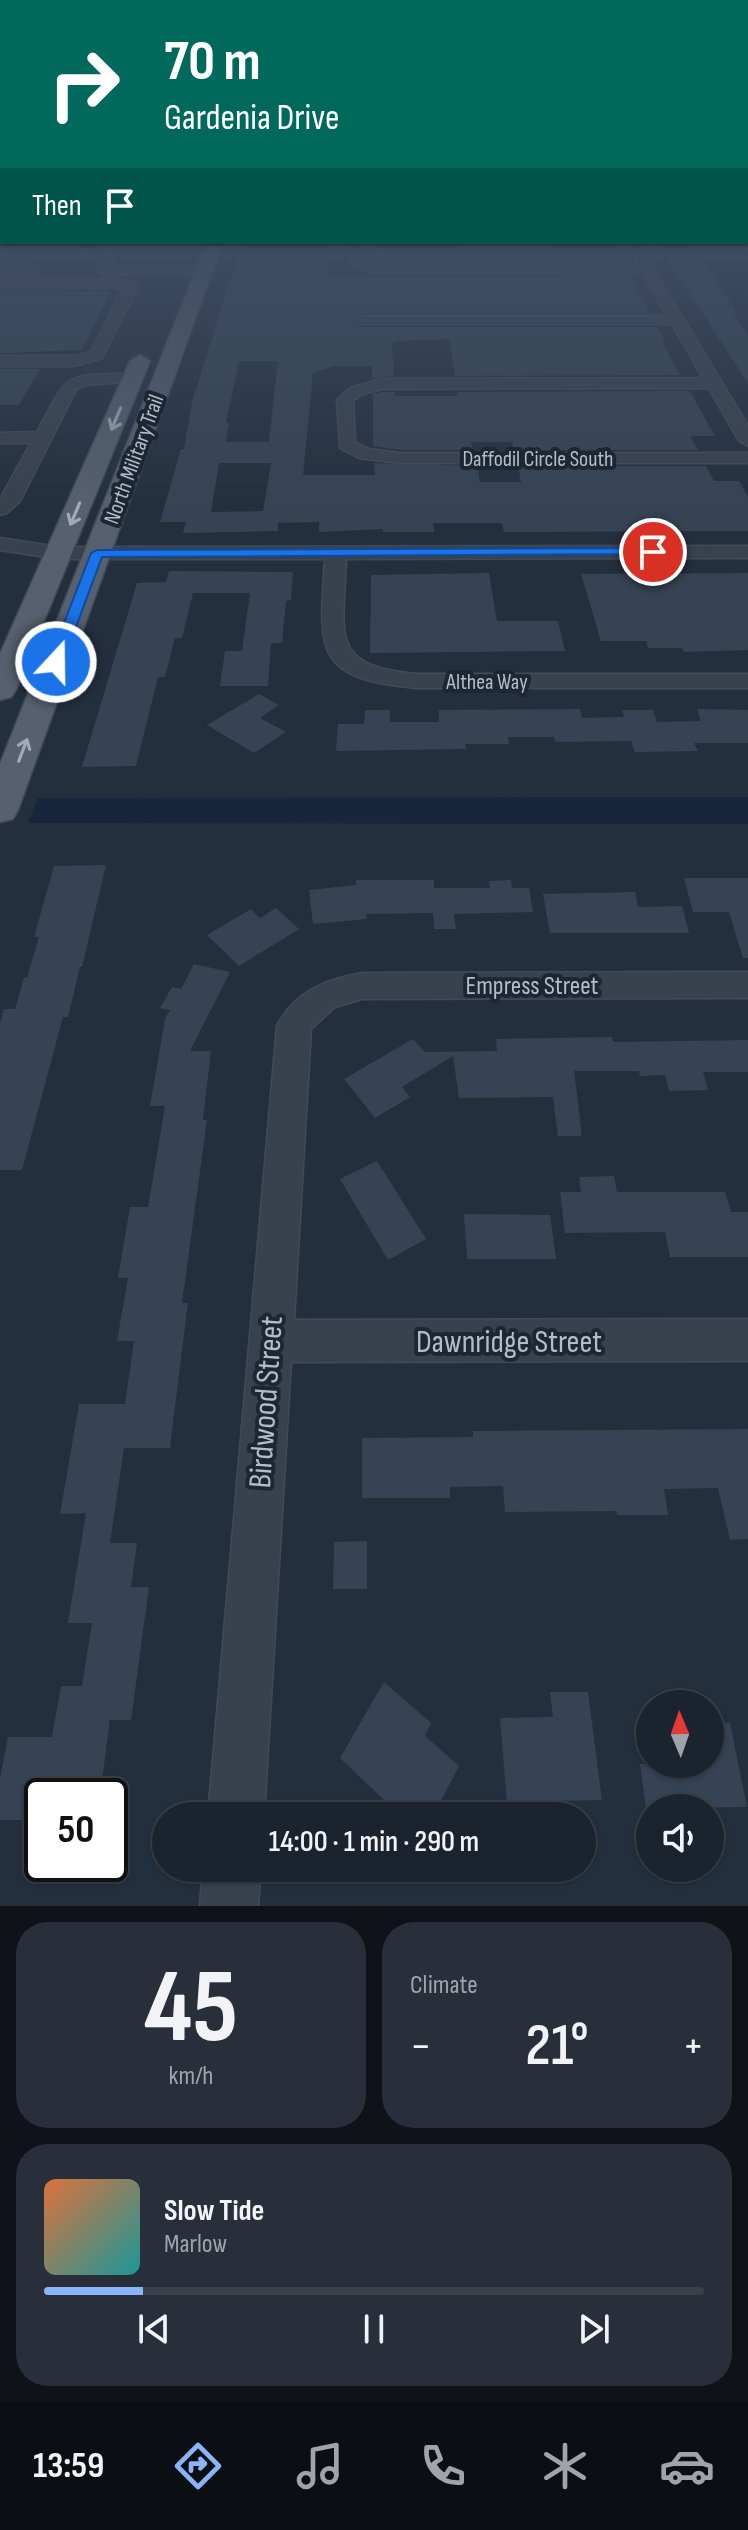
<!DOCTYPE html>
<html lang="en">
<head>
<meta charset="utf-8">
<style>
  :root { --surface:#1b232e; --page:#282f3a; --text:#f1f3f6; --muted:#a0a4aa; --line:#39404a; --accent:#8ab4f8 }
  body { margin:0; font-family:"Sofia Sans Condensed",sans-serif; background:var(--page); color:var(--text); height:100vh; display:flex; flex-direction:column; font-size:30px; white-space:nowrap }
  * { box-sizing:border-box; margin:0 }
  p { font-size:26px; color:var(--muted) }
  .icon { flex:none; width:44px; height:44px; fill:none; stroke:currentColor; stroke-width:2; stroke-linecap:round; stroke-linejoin:round }
  .map { position:relative; height:1906px; overflow:hidden }
  .side { display:flex; flex-direction:column; gap:16px; padding:16px; background:#0f1319; flex:1 }
  .side>* { flex:none }
  .top-card { position:absolute; left:0px; top:0px; width:748px; height:244px; box-shadow:0 2px 6px #0004,0 0 0 2px var(--line); background:#00695c; color:#fff; overflow:hidden }
  .needle { width:52px; rotate:358deg }
  .fabs { position:absolute; left:636px; top:1690px; display:grid; gap:16px }
  .fabs a { display:grid; place-items:center; width:88px; height:88px; border-radius:50%; background:var(--surface); box-shadow:0 2px 6px #0004,0 0 0 2px var(--line); font-size:40px }
  .speed { position:absolute; left:24px; top:1778px; display:flex; gap:16px; font-size:40px; font-weight:700; text-align:center }
  .speed>* { display:grid; place-content:center; width:104px; height:104px; border-radius:50%; background:var(--surface); box-shadow:0 2px 6px #0004,0 0 0 2px var(--line); line-height:1 }
  .speed .limit { border:4px solid #111; border-radius:12px; background:#fff; color:#111 }
  .pin { position:absolute; display:grid; place-items:center; width:68px; height:68px; color:#fff; margin:-34px; border:4px solid #fff; border-radius:50%; box-shadow:0 2px 8px #0007 }
  .me { position:absolute; width:88px; margin:-44px; rotate:21deg; stroke-linejoin:round; filter:drop-shadow(0 0 6px #0008) }
  .turn { display:flex; align-items:center; gap:28px; height:168px; padding:0 32px; font-size:36px }
  .turn .icon { width:104px; height:104px; stroke-width:2.5 }
  .turn b { display:block; font-size:56px; line-height:68px }
  .then { display:flex; align-items:center; height:76px; padding:0 32px; background:#0003; gap:16px; font-size:30px }
  .big { font-size:60px; font-weight:600; line-height:1.1 }
  .side .card { flex:1; display:flex; flex-direction:column; justify-content:center; gap:12px; min-width:0; padding:0 28px; border-radius:32px; background:var(--page) }
  .side .dial { align-items:center; gap:0 }
  .dial b { font-size:104px; line-height:1 }
  .song { display:flex; align-items:center; gap:24px }
  .cover { width:96px; height:96px; border-radius:12px; background:linear-gradient(135deg,hsl(20 70% 55%),hsl(180 70% 35%)) }
  .played { height:8px; border-radius:4px; background:linear-gradient(90deg,var(--accent) 15%,var(--line) 15%) }
  .keys { display:flex; justify-content:space-around; direction:ltr }
  .heat { display:flex; justify-content:space-between; align-items:center; font-size:44px; direction:ltr }
  .side .tiles { flex:1; display:grid; gap:16px; grid-template-columns:1fr 1fr }
  .card:last-child { grid-column:span 2 }
  .trip { position:absolute; left:152px; top:1802px; width:444px; height:80px; border-radius:40px; background:var(--surface); box-shadow:0 2px 6px #0004,0 0 0 2px var(--line); font-weight:600; line-height:80px; text-align:center }
  .menu { display:flex; height:128px; justify-content:space-around; align-items:center; background:#0b0e12; color:var(--muted) }
  .menu .icon { width:56px; height:56px }
  .menu .on { color:var(--accent) }
  .menu b { font-size:36px; color:var(--text) }
  .map>svg:first-child { display:block }
  .water { fill:#17263c }
  .building { fill:#364354; fill-rule:evenodd }
  .lines { fill:none; stroke-linecap:round; stroke-linejoin:round }
  .minor-casing { stroke:#414a57; stroke-width:3 }
  .major-casing { stroke:#414a57; stroke-width:3 }
  .minor { fill:#38414e; fill-rule:evenodd }
  .major { fill:#56606e; fill-rule:evenodd }
  .oneway { stroke:#a1aab7 }
  .route { fill:#1a73e8; stroke:#114b97; stroke-width:2 }
  .labels { text-anchor:middle; stroke-width:8; stroke-linejoin:round; paint-order:stroke }
  .far-street-label { font-size:22px; fill:#b4bcc9; stroke:#1d2633 }
  .street-label { font-size:26px; fill:#b4bcc9; stroke:#1d2633 }
  .near-street-label { font-size:32px; fill:#b4bcc9; stroke:#1d2633 }
</style>
</head>
<body>
<div class="map">
<svg width="748" height="1906" viewBox="0 0 748 1906">
  <rect width="100%" height="100%" fill="#242f3e"/>
  <polygon class="water" points="748,797 748,824 28,823 38,798"/>
  <g class="building">
    <polygon points="0,240 6,242 46,276 0,276"/>
    <path d="M250 242H329L326 277 631 276 649 313H361L351 321 361 327H657L665 341H661L680 375 455 376 449 339 399 341 392 343 394 376 372 378V366H334L313 373 303 475H375L374 463 477 466 480 482H521L518 466H706L714 481H739L748 497V531L504 532 502 523H433L434 532H383V529L319 532V522L278 523V531L183 533 186 522H160L181 449H184L192 402 240 249ZM239 361H278L269 442H226L229 423H226ZM219 463H271L263 511 211 512Z"/>
    <polygon points="375,242 460,242 462,252 555,252 550,242 612,242 623,262 377,262"/>
    <polygon points="656,242 687,242 713,275 738,315 733,315 748,336 748,383"/>
    <polygon points="0,290 111,291 82,350 0,353"/>
    <polygon points="0,369 40,369 19,405 0,405"/>
    <polygon points="690,391 715,436 690,436 698,450 514,450 512,442 471,442 473,450 400,450 373,446 373,394 382,392 395,392 395,396 458,396 457,392"/>
    <polygon points="169,571 293,572 291,600 286,601 282,643 271,643 268,686 220,686 225,651 242,651 250,593 193,593 182,638 175,638 165,677 158,677 136,766 82,767 137,583 166,582"/>
    <polygon points="489,573 497,621 558,621 565,651 370,653 371,575"/>
    <polygon points="748,573 748,650 684,652 682,648 648,648 646,641 601,641 581,574"/>
    <polygon points="259,694 279,705 260,718 286,732 254,753 207,725"/>
    <polygon points="580,709 582,718 624,717 622,710 653,710 657,722 701,721 697,709 748,710 748,743 694,743 698,751 635,752 631,741 556,742 554,737 508,737 509,744 465,744 466,749 336,751 338,724 364,724 365,710 390,710 390,722 439,722 439,710"/>
    <polygon points="106,865 82,967 80,967 68,1017 63,1017 22,1170 0,1170 0,1023 4,1009 15,1009 24,978 27,978 39,937 34,937 54,866"/>
    <polygon points="684,878 748,878 748,958 743,958 729,912 693,912"/>
    <polygon points="356,880 434,880 434,888 490,888 489,881 511,880 512,888 529,888 533,912 454,914 456,929 434,929 433,913 366,914 367,919 313,924 309,890 356,885"/>
    <polygon points="635,892 638,907 682,906 689,933 550,933 543,894"/>
    <polygon points="276,908 299,929 239,966 207,935 251,909 260,918"/>
    <polygon points="194,964 230,972 190,1051 211,1051 203,1120 207,1120 182,1303 188,1303 170,1448 124,1448 110,1543 137,1543 131,1587 149,1587 131,1720 110,1720 100,1796 42,1796 42,1820 0,1820 0,1779 8,1737 52,1737 61,1686 82,1686 92,1623 68,1623 86,1513 60,1514 79,1404 125,1404 134,1341 117,1341 128,1278 118,1278 130,1207 148,1207 165,1106 150,1106 165,1019 170,1010 160,1008 172,987 181,989"/>
    <polygon points="612,1037 613,1042 748,1040 748,1072 703,1072 708,1090 669,1091 665,1075 640,1076 639,1071 574,1071 582,1136 558,1136 553,1097 459,1098 453,1056 402,1087 410,1097 375,1118 344,1079 413,1039 425,1052 497,1051 496,1039"/>
    <polygon points="377,1161 426,1239 388,1260 340,1179"/>
    <polygon points="614,1176 617,1192 725,1192 731,1212 748,1212 748,1257 670,1257 665,1232 565,1233 560,1192 581,1192 579,1177"/>
    <polygon points="464,1214 550,1215 556,1259 467,1259"/>
    <polygon points="748,1429 748,1539 730,1540 718,1488 664,1489 668,1515 617,1515 616,1511 505,1512 503,1486 450,1487 450,1498 362,1498 362,1438 473,1437 473,1431"/>
    <polygon points="367,1541 367,1589 333,1589 334,1542"/>
    <polygon points="384,1682 431,1723 425,1736 459,1766 433,1816 401,1816 340,1758"/>
    <polygon points="550,1692 588,1692 602,1800 551,1801 552,1816 508,1816 500,1718 553,1717"/>
    <polygon points="730,1723 747,1807 646,1808 640,1764 710,1764 710,1724"/>
  </g>
  <g class="lines">
    <g class="minor-casing">
      <g id="minor">
        <path d="M72 242C88 242 99 250 115 253L113 266H203L209 270 203 274H103L97 270 103 259 93 258Z"/>
        <polygon points="348,242 360,242 362,259 376,265 638,265 631,252 630,242 642,242 643,252 748,426 748,446 739,441 709,388 382,389 362,394 353,401 355,442 369,449 400,453 748,453 748,463 400,463 359,458 340,448 337,400 350,388 381,379 703,378 672,324 361,324 354,320 361,316 667,316 643,273 376,273 353,264 348,254"/>
        <polygon points="0,279 120,279 138,286 102,358 74,366 0,366 0,356 74,356 91,352 123,288 0,287"/>
        <path d="M133 373 139 375V381L85 385 76 390 20 501 7 513 0 515V499L31 443H0V433L37 432C70 370 63 376 133 373Z"/>
        <path d="M0 538 59 547 748 546V558L346 559C344 634 327 666 417 674H748V688H417C313 679 319 651 325 559H59L0 550Z"/>
        <path d="M748 972V998L362 999 335 1007 311 1029 294 1320 748 1319V1361L291 1362 264 1816H208L277 1026C294 992 326 979 362 973Z"/>
        <polygon points="203,1868 261,1868 258,1906 200,1906"/>
      </g>
    </g>
    <g class="major-casing">
      <g id="major">
        <polygon points="207,242 223,242 18,810 13,819 0,822 0,764"/>
        <polygon points="140,355 150,361 16,690 11,697 0,700 0,654 130,361"/>
      </g>
    </g>
    <use href="#minor" class="minor"/>
    <use href="#major" class="major"/>
  </g>
  <defs><path id="oneway-shaft" d="M-6 0H5M1.5-3L5.5 0L1.5 3" fill="none" stroke-width="1.6" stroke-linecap="round" stroke-linejoin="round" transform="scale(2)"/></defs>
  <g class="oneway">
    <use href="#oneway-shaft" transform="translate(116 419) rotate(113)"/>
    <use href="#oneway-shaft" transform="translate(75 514) rotate(113)"/>
    <use href="#oneway-shaft" transform="translate(23 750) rotate(-69)"/>
  </g>
  <linearGradient id="sky" x2="0" y2="1"><stop stop-color="#141a22"/><stop offset="0.47" stop-color="#3f4d63"/><stop offset="1" stop-color="#3f4d63" stop-opacity="0"/></linearGradient>
  <rect width="748" height="507" fill="url(#sky)"/>
  <polygon class="route" points="653,548 659,552 657,554 102,557 63,662 56,666 49,662 91,553 97,550"/>
  <g class="labels">
    <g class="far-street-label">
      <text x="538" y="466">Daffodil Circle South</text>
      <text transform="translate(133 459) rotate(-70)" y="8">North Military Trail</text>
      <text x="487" y="689">Althea Way</text>
    </g>
    <g class="street-label">
      <text x="532" y="994">Empress Street</text>
    </g>
    <g class="near-street-label">
      <text x="509" y="1352">Dawnridge Street</text>
      <text transform="translate(265 1402) rotate(-86)" y="11">Birdwood Street</text>
    </g>
  </g>
</svg>
<div class="fabs">
<a><svg class="needle" viewBox="-14 -14 28 28"><path d="M0-13l5 13h-10z" fill="#e53935"/><path d="M0 13l5-13h-10z" fill="#a0a4aa"/></svg></a>
<a><svg class="icon" aria-label="sound" viewBox="0 0 24 24"><path d="M4 9h4l5-4v14l-5-4H4zM17 9q2 3 0 6"/></svg></a>
</div>
<div class="speed"><div class="limit">50</div></div>
<div class="pin" style="left:653px;top:552px;background:#d93025"><svg class="icon" aria-label="arrive" viewBox="0 0 24 24"><path d="M6 21V4h12l-3 4 3 4H6"/></svg></div>
<svg class="me" style="left:56px;top:662px" viewBox="-20 -20 40 40"><circle r="17" fill="#1a73e8" stroke="#fff" stroke-width="3"/><path d="M0-11L8 9 0 5-8 9z" fill="#fff"/></svg>
<div class="trip">14:00 · 1 min · 290 m</div>
<div class="top-card">
<div class="turn"><svg class="icon" aria-label="right" viewBox="0 0 24 24"><path d="M7 20v-9h11M14 6l5 5-5 5"/></svg><div><b>70 m</b>Gardenia Drive</div></div>
<div class="then">Then<svg class="icon" aria-label="arrive" viewBox="0 0 24 24"><path d="M6 21V4h12l-3 4 3 4H6"/></svg></div>
</div>
</div>
<section class="side">
<div class="tiles">
<div class="card dial"><b>45</b><p>km/h</p></div>
<div class="card"><p>Climate</p>
<div class="heat"><a>−</a><b class="big">21°</b><a>+</a></div>
</div>
<div class="card">
<div class="song"><i class="cover"></i><div><b>Slow Tide</b><p>Marlow</p></div></div>
<div class="played"></div>
<div class="keys"><svg class="icon" aria-label="previous" viewBox="0 0 24 24"><path d="M18 5L8 12l10 7zM5 5v14"/></svg><svg class="icon" aria-label="pause" viewBox="0 0 24 24"><path d="M8 5v14M16 5v14"/></svg><svg class="icon" aria-label="next" viewBox="0 0 24 24"><path d="M6 5l10 7-10 7zM19 5v14"/></svg></div>
</div>
</div>
</section>
<nav class="menu">
<b>13:59</b>
<svg class="icon on" aria-label="directions" viewBox="0 0 24 24"><path d="M12 3l9 9-9 9-9-9zM9 14v-3h6M13 9l2 2-2 2"/></svg>
<svg class="icon" aria-label="music" viewBox="0 0 24 24"><path d="M9 18V5l10-2v13"/><circle cx="6" cy="18" r="3"/><circle cx="16" cy="16" r="3"/></svg>
<svg class="icon" aria-label="phone" viewBox="0 0 24 24"><path d="M5 4h4l2 5-3 2q2 4 5 5l2-3 5 2v4C11 20 4 13 5 4z"/></svg>
<svg class="icon" aria-label="climate" viewBox="0 0 24 24"><path d="M12 3v18M4 7l16 10M4 17L20 7"/></svg>
<svg class="icon" aria-label="car" viewBox="0 0 24 24"><path d="M5 17H2v-5l4-1 3-4h7l3 4 3 1v5h-3M9 17h6M6 11h13"/><circle cx="7" cy="17" r="2"/><circle cx="17" cy="17" r="2"/></svg>
</nav>
</body>
</html>
